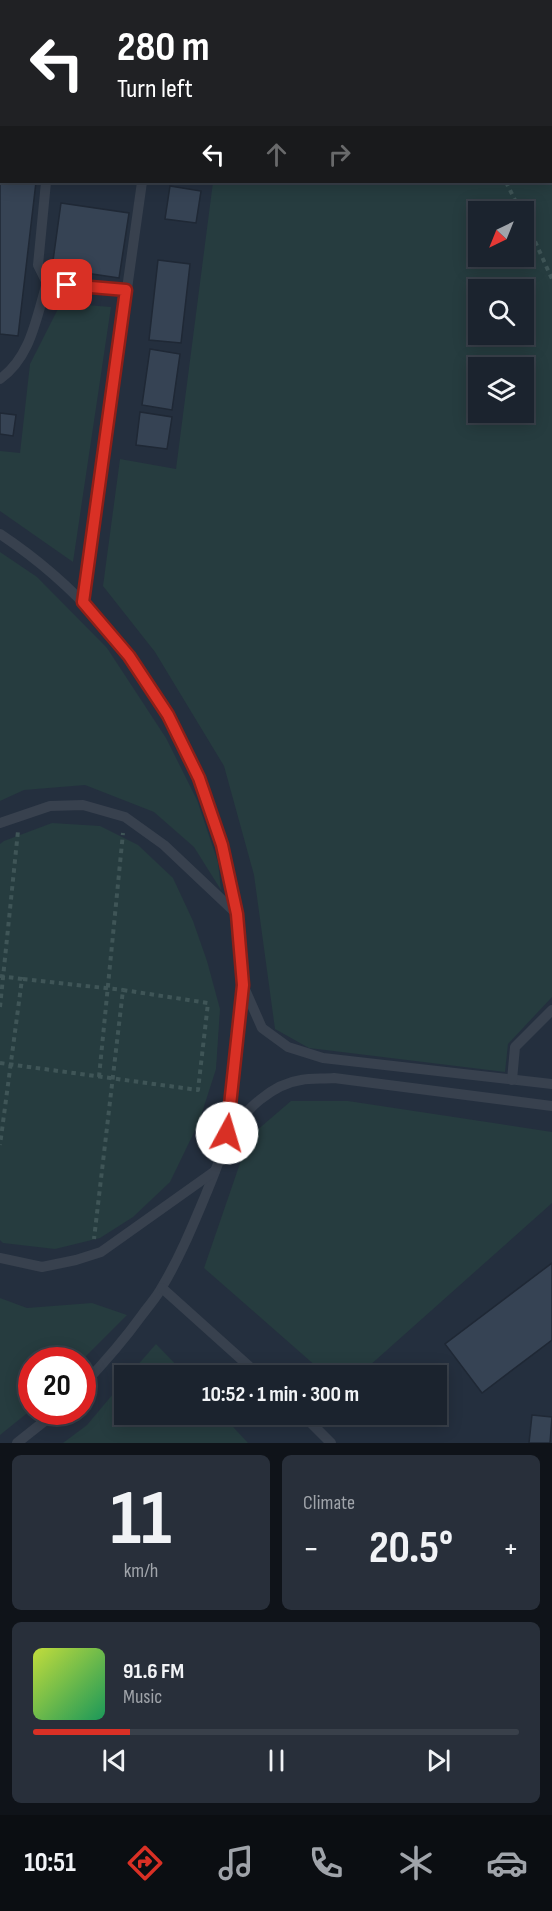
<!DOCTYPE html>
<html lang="en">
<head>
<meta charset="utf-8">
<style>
  :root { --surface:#1b232e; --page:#282f3a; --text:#f1f3f6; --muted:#a0a4aa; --line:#39404a; --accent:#d93025 }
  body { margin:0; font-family:"Sofia Sans Condensed",sans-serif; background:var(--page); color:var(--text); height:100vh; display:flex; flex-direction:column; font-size:22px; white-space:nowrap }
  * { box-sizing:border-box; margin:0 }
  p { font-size:20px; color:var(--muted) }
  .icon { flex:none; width:33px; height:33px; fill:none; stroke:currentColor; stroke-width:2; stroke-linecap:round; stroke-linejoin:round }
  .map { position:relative; height:1443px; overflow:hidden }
  .details { display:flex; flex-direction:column; gap:12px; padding:12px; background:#0f1319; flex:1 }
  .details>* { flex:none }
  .top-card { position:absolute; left:0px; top:0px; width:552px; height:183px; box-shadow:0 3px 15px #0003,0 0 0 2px var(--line); background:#202124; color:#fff; overflow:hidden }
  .needle { width:39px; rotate:223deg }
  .tools { position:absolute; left:468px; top:201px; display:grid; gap:12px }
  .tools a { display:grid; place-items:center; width:66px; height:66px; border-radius:0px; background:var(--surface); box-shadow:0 3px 15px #0003,0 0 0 2px var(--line); font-size:30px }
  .speed { position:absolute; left:18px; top:1347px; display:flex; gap:12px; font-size:30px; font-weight:700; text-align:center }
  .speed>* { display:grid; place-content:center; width:78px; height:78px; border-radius:50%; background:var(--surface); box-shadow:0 3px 15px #0003,0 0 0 2px var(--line); line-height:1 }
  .speed .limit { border:9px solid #d22; background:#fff; color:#111 }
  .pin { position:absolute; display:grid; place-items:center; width:51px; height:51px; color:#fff; margin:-26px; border-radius:12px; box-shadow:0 3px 9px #0006 }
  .me { position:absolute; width:66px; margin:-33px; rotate:6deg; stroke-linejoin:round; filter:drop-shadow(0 0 4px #0008) }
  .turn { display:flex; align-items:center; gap:21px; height:126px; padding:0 18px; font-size:27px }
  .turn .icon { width:78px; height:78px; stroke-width:2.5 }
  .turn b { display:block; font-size:42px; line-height:51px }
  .lanes { display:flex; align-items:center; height:57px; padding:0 18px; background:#0003; justify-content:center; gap:30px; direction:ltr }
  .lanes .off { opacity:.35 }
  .big { font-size:45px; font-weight:700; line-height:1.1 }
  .details .tile { flex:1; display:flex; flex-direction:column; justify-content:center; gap:9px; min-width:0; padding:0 21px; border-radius:9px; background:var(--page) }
  .details .dial { align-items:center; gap:0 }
  .dial b { font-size:78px; line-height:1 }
  .song { display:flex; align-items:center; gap:18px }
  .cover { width:72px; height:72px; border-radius:9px; background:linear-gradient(135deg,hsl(70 70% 55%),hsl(150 70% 35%)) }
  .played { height:6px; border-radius:3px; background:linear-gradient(90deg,var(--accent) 20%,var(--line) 20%) }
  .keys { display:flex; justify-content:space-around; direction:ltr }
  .heat { display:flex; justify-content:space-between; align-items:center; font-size:33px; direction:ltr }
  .details .tiles { flex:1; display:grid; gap:12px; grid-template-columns:1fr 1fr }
  .tile:last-child { grid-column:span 2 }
  .trip { position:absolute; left:114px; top:1365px; width:333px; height:60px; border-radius:0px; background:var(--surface); box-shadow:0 3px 15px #0003,0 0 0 2px var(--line); font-weight:700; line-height:60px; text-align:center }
  .menu { display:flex; height:96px; justify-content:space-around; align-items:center; background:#0b0e12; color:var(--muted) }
  .menu .icon { width:42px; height:42px }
  .menu .current { color:var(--accent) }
  .menu b { font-size:27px; color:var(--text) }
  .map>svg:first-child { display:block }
  .green { fill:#263c3f; fill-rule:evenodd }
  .building { fill:#364354; stroke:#1f2835; stroke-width:1.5 }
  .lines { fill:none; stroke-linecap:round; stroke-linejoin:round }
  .path { stroke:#3f5557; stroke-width:4; stroke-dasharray:4.5 4.5; stroke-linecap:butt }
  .service { stroke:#38414e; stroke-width:10 }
  .route-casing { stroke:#8d1f18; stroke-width:15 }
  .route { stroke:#d93025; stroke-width:10 }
</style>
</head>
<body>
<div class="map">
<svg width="552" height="1443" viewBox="0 0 552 1443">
  <rect width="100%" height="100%" fill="#242f3e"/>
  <g class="green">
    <path d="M551 46H552V997L508 1044 505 1072 309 1048 275 1029 254 875 224 766 155 652 103 586 120 459 176 469 213 182H550ZM478 212H524V256H478ZM478 290H524V334H478ZM478 368H524V412H478Z"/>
    <polygon points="61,303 111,307 73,562 0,511 0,451 20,453 30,364"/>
    <polygon points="0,552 37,577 107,648 166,738 197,800 218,862 221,890 194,847 154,812 85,785 24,790 0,801"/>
    <polygon points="52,823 100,826 138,845 173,878 193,921 207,961 220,1009 216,1069 199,1122 170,1182 133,1217 100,1238 55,1249 3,1243 0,1240 0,844 4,841"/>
    <polygon points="291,1101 348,1101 552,1132 552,1203 359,1375 326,1375 204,1268 249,1137"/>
    <polygon points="0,1298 27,1308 92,1303 127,1315 82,1360 32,1360 31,1410 0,1435"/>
    <polygon points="156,1344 186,1375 129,1375"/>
    <polygon points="124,1381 124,1414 222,1415 248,1443 63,1443 87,1425"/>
  </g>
  <g class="building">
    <polygon points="0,100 2,100 2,182 36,182 18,336 0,334"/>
    <polygon points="170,186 201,191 196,223 165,219"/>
    <polygon points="61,203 129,213 119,278 52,268"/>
    <polygon points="158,260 190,264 181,343 149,340"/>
    <polygon points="150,349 180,354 172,410 142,405"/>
    <polygon points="140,412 172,417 167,449 136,445"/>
    <polygon points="0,413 16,415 13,436 0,434"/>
    <polygon points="552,1263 552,1340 482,1393 445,1344"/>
    <polygon points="532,1415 552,1417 550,1443 529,1443"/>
  </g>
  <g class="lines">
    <g class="path">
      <polyline points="506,182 521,212"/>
      <polyline points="524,217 552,279"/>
      <polyline points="0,976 22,979 0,1145"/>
      <polyline points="23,979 123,990"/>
      <polyline points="0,1007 18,831"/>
      <polyline points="0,1063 198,1090 208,1003 123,990 94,1239"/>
      <polyline points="99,1077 123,833"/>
    </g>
    <g class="service">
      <polyline points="291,0 303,2"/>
      <polyline points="62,2 62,0"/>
      <polyline points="164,2 164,0"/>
      <polyline points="550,33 552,33"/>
      <polyline points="47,283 126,290"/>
      <path d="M0 379C31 357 36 318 47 283L38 265 46 182"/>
      <path d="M0 534C149 633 235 805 243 982 244 1008 237 1040 235 1065 232 1088 232 1112 227 1134 223 1154 214 1174 206 1194 193 1225 180 1257 162 1287 157 1297 149 1305 142 1315 124 1340 104 1363 82 1386"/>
      <polyline points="83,602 142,182"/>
      <polyline points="0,823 50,806 83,805 125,817 164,845 237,914"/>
      <polyline points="243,985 262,1028 288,1047 323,1058 552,1084"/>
      <polyline points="512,1080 515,1047 552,1010"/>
      <path d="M228 1133C246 1111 271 1084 301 1080 311 1078 323 1079 334 1078L552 1106"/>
      <polyline points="0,1258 42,1267 76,1260 101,1252 215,1171"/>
      <polyline points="162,1288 260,1376"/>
      <polyline points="302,1414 331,1443"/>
      <polyline points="17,1443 56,1412"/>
    </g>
  </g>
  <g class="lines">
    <g class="route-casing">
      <polyline id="route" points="67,285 126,290 83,602 129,656 168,715 199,778 222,845 237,914 243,985 227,1133"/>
    </g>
    <use href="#route" class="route"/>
  </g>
</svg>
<div class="tools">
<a><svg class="needle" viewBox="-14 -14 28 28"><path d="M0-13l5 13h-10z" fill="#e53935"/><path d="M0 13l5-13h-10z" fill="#a0a4aa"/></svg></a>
<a><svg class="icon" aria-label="search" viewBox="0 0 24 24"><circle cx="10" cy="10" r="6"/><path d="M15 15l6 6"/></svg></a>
<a><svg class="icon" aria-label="layers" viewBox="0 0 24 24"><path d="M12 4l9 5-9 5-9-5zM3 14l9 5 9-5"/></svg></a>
</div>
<div class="speed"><div class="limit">20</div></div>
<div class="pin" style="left:67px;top:285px;background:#d93025"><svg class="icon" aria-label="arrive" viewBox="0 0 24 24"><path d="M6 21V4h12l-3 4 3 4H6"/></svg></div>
<svg class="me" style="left:227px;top:1133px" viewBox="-20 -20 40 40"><circle r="19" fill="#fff"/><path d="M0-13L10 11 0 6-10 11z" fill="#d93025"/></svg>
<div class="trip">10:52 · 1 min · 300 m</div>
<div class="top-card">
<div class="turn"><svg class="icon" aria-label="left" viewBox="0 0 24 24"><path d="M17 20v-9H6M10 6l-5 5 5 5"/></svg><div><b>280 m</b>Turn left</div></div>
<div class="lanes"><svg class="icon" aria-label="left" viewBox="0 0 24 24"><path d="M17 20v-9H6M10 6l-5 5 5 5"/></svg><svg class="icon off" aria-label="ahead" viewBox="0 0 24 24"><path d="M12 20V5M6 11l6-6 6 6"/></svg><svg class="icon off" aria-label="right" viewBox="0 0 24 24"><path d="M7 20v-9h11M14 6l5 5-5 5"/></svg></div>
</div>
</div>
<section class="details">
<div class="tiles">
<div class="tile dial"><b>11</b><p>km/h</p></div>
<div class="tile"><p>Climate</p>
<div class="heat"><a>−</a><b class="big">20.5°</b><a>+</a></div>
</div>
<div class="tile">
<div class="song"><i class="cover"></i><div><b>91.6 FM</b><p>Music</p></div></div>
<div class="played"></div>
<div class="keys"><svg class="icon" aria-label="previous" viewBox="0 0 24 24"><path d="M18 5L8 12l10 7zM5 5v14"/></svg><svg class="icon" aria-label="pause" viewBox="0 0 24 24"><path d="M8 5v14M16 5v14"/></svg><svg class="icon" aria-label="next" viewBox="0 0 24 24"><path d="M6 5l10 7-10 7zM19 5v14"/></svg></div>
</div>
</div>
</section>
<nav class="menu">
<b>10:51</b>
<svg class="icon current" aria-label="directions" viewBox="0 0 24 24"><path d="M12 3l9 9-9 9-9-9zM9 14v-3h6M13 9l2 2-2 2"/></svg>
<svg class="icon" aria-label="music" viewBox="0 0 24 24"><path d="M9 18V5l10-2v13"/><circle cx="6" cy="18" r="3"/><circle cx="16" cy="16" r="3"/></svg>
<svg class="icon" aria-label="phone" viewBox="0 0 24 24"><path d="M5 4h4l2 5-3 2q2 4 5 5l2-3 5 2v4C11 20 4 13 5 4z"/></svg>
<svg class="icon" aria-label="climate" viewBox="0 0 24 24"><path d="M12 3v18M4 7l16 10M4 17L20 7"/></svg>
<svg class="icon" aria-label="car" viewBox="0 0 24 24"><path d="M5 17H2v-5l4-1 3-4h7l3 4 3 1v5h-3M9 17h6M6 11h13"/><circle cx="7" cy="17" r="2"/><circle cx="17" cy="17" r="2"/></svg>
</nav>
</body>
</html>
